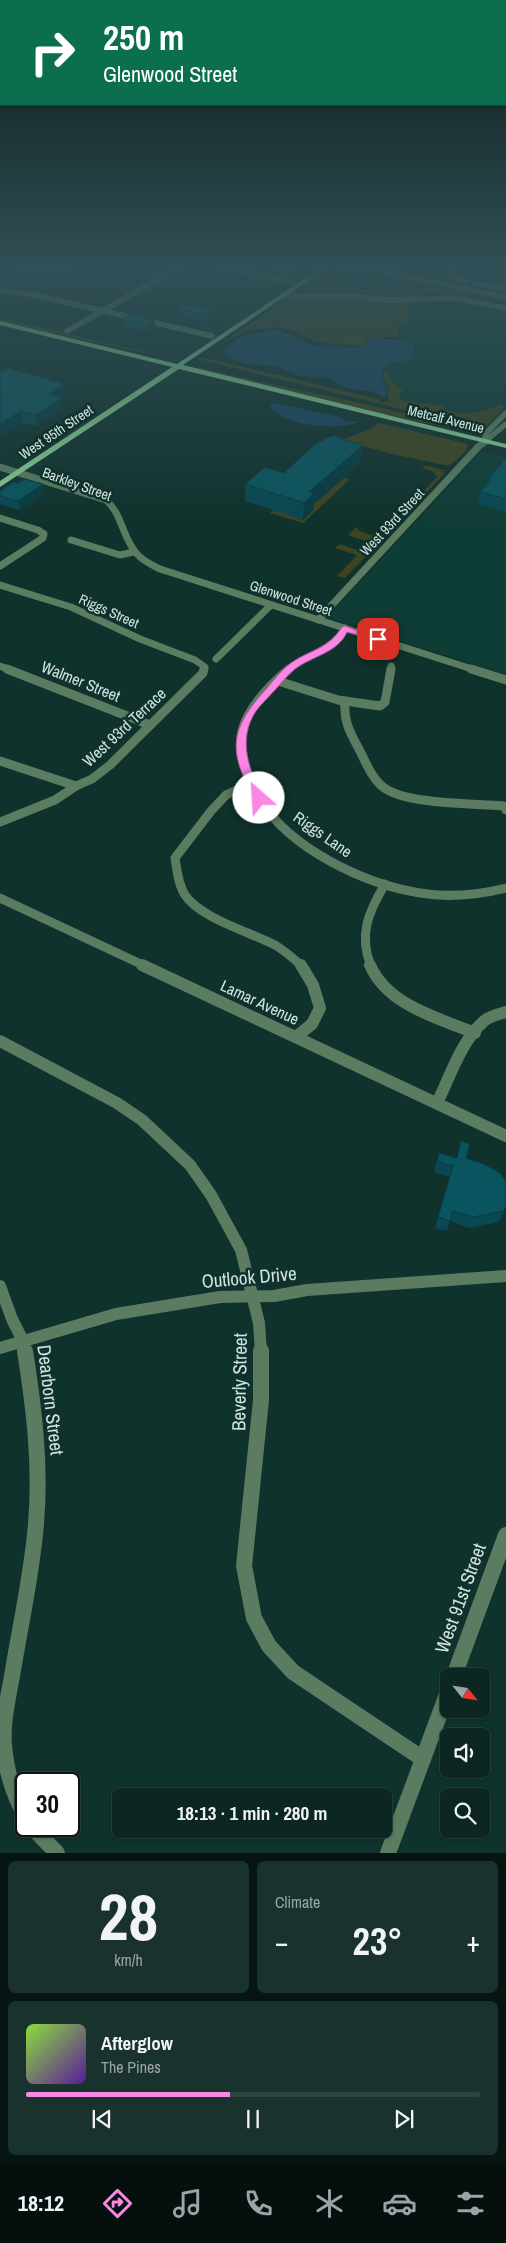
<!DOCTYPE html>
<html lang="en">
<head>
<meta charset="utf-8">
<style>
  :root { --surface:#0c2621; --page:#1a322e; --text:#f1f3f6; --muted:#9aa5a5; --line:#2c433f; --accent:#fb87e5 }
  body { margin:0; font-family:"Archivo Narrow",sans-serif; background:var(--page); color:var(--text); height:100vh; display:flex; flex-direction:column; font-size:19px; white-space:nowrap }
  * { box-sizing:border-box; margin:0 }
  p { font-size:16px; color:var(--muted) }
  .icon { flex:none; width:28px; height:28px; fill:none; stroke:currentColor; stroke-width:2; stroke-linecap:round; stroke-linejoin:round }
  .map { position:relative; height:1853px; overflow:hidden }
  .panel { display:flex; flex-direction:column; gap:8px; padding:8px; background:#071512; flex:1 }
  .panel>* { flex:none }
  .guide { position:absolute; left:0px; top:0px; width:506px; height:105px; box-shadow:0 1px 4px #0004,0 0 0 1px var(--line); background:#0b6e4f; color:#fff; overflow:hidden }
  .needle { width:32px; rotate:120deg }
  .buttons { position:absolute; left:440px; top:1668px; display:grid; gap:10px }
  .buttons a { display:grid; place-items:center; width:50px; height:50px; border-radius:8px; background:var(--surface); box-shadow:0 1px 4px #0004,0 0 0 1px var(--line); font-size:25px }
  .speed { position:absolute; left:15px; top:1772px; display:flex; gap:10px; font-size:25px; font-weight:700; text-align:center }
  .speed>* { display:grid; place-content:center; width:65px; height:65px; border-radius:50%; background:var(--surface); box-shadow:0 1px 4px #0004,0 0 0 1px var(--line); line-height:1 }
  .speed .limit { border:2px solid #111; border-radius:8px; background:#fff; color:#111 }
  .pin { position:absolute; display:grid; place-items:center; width:42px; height:42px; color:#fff; margin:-21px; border-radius:10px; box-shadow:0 2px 8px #0006 }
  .me { position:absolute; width:55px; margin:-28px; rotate:334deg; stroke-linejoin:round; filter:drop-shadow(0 0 4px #0008) }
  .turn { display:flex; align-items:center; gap:18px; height:105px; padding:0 20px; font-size:22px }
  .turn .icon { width:65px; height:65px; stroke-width:2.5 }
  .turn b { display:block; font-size:35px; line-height:42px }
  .big { font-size:38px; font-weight:700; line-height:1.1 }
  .panel .tile { flex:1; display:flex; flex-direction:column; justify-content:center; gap:8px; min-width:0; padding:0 18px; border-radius:8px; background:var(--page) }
  .panel .dial { align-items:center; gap:0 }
  .dial b { font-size:65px; line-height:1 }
  .song { display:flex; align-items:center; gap:15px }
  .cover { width:60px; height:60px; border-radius:8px; background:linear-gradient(135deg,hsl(90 70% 55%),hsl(270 70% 35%)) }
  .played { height:5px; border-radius:2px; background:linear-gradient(90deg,var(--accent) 45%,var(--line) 45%) }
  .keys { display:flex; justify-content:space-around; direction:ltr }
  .heat { display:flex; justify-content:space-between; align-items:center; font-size:28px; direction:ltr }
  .panel .tiles { flex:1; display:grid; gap:8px; grid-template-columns:1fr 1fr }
  .tile:last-child { grid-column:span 2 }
  .trip { position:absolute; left:112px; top:1788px; width:280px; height:50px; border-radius:8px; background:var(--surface); box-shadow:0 1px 4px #0004,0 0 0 1px var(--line); font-weight:700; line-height:50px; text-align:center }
  .tab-bar { display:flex; height:80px; justify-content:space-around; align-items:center; background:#050f0d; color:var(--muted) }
  .tab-bar .icon { width:35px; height:35px }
  .tab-bar .current { color:var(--accent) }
  .tab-bar b { font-size:22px; color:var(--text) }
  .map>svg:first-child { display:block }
  .built { fill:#0e3d35 }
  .green { fill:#3e4420 }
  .water { fill:#1a4460 }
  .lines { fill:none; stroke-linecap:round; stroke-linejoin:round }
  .stream { stroke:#1a4460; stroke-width:2 }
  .minor-far4 { stroke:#5b7c60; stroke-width:5.5 }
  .minor-far3 { stroke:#5b7c60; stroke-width:7 }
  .minor-far2 { stroke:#5b7c60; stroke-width:9 }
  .minor-far1 { stroke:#5b7c60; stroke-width:12 }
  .minor { stroke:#5b7c60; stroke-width:16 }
  .tertiary-far3 { stroke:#5b7c60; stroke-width:5.5 }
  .tertiary-far2 { stroke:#5b7c60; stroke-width:9 }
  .tertiary-far1 { stroke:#5b7c60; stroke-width:12 }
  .tertiary { stroke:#5b7c60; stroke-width:16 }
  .primary { fill:#88ce93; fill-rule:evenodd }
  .wall { fill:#094852 }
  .shaded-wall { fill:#073b42 }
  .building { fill:#0a545f; stroke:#073b42 }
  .route { fill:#fb87e5; stroke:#a35895 }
  .labels { text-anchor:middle; stroke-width:5; stroke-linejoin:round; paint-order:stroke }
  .far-street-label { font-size:14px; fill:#d1e3df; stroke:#10322c }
  .street-label { font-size:16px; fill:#d1e3df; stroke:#10322c }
  .near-street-label { font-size:19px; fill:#d1e3df; stroke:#10322c }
</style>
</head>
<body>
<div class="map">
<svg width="506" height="1853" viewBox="0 0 506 1853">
  <rect width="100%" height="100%" fill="#10322c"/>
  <g class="built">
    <polygon points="447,298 506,309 506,409 490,425 385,400 387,394 381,378 383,369 392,362 405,362 410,341 401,340 408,300"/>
    <polygon points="482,451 506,457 506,675 330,618 330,614"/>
  </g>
  <g class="green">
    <path d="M331 267 363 272C351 276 338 264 326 271L330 275 349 278 348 280 404 290H410L427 283 506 298V303L479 296 427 292 425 289 417 290 422 294 384 296 350 292H308L301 290 305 283H310L312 281H308L312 278 314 281 315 278 391 295 405 294 318 276Z"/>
    <polygon points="289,298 456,300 411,301 405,325 409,326 398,326 396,330 400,331 397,337 375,337 367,339 365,345 361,346 317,342 291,330 274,327 247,331 221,343"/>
    <polygon points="0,318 150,353 159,356 0,322"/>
    <path d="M201 357 374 398 380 400 379 402 382 403 385 401 390 402 388 399 389 388 383 377 385 371 389 373C389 384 397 389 406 388L398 394 401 397 400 399 405 401 445 406 442 409C461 416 480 413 499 406L498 404 505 406 487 425 484 426 485 427 478 428 197 359Z"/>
    <path d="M197 367C289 390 383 404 474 433L374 412 206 371Z"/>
    <polygon points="379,423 468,444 466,451 449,466 392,454 342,440 370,429"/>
    <polygon points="423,466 429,466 447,471 439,471 445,473 377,545 348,535 357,527 359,528 357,530 374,536 378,533 383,534 418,497 414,495 420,495 438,476 434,475 435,472 424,469 419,471 425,467"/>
    <polygon points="344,478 350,479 303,523 270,513 274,509 303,520 308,509"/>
    <polygon points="340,544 368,554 345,578 337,576 357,555 335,548"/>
  </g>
  <g class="water">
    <path d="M270 330C286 329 295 340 310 344 327 349 343 348 361 347L365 346 368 340 374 338 410 341 414 343 412 360C398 364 386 358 381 376L387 391 385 398 371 391 349 389 327 378 300 376 275 366 247 364 231 359 225 355 226 348 241 337Z"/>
    <path d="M276 403 340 417 346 422 360 421C343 432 281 426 269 406Z"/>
  </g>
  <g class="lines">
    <polyline class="stream" points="316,277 400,294"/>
    <g class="minor-far4">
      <polyline points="215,267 292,282"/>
      <polyline points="453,267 448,274 456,279 465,281"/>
      <polyline points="475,283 497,288 506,287"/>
      <polyline points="0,290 30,294 212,336"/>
      <polyline points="283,296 351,296 388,300 457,298 506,308"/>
      <polyline points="67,331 180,267"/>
      <polyline points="484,441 486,433 506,413"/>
      <polyline points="484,442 506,424"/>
    </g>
    <g class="minor-far3">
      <path d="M0 467 106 500C123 515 122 538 137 554 143 561 152 565 160 569L475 670"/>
      <polyline points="0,518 38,530 44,534 43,538 0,566"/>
      <polyline points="71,540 120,555 134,552"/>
      <polyline points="0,585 71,607 140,639 195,660 205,667 204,670"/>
      <polyline points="318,620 479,446 486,441"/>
      <polyline points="216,659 271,605"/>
      <polyline points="0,666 10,670"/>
      <path d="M288 670C307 654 332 651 345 628"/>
      <polyline points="390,670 391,666"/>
    </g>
    <g class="minor-far2">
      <polyline points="7,669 150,725"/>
      <path d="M289 669C271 684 248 707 242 731 238 747 244 765 250 779 253 786 256 793 260 800 291 849 364 884 420 893 449 898 477 895 506 888"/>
      <polyline points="471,669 506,680"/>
      <polyline points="278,681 338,700 380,706 385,702 391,669"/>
      <path d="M345 701C343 722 351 734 360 751 366 763 372 778 383 787 406 805 474 803 504 806L506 810"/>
      <polyline points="0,761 76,786"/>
      <path d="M251 783 226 795 211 811 175 858C177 870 178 884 185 895 200 918 250 932 275 945 285 951 293 958 302 966"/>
      <polyline points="0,822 55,800 76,786 92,779 110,765 203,673 204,669"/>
      <path d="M371 966C358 935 369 911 385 884"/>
    </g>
    <g class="minor-far1">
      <path d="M370 965C387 1005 438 1018 475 1033"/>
      <polyline points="296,1037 312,1024 320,1008 313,985 301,965"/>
      <polyline points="0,1041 117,1103 142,1120 190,1165 211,1195 241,1250 259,1323 261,1352"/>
      <path d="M437 1103C450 1077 461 1041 484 1021 490 1016 499 1014 506 1012"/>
      <polyline points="0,1286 12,1319 23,1341 25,1352"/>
      <polyline points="0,1348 116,1314 220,1297 274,1296 307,1290 506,1276"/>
    </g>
    <g class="minor">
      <path d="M25 1351C34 1408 41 1465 36 1524 32 1573 21 1622 13 1670 9 1695 2 1720 4 1745 6 1772 13 1794 26 1817"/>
      <polyline points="261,1351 261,1400 244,1566 254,1618 269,1646 293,1672 423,1759"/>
      <polyline points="31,1826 57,1853"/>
    </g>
    <polyline class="tertiary-far3" points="360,267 506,297"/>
    <polyline class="tertiary-far2" points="0,898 145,966"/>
    <polyline class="tertiary-far1" points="142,965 506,1136"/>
    <g class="tertiary">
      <polyline points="454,1676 506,1535"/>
      <polyline points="388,1853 449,1689"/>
    </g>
    <polygon class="primary" points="322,267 329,267 183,365 506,444 506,448 179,369 0,487 0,481 172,367 0,325 0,321 177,364"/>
  </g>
  <g class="wall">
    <polygon points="10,267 79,267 51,281 11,270"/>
    <polygon points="271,267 300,267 287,275 271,272"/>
    <polygon points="333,269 359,269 358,274 353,278 332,274"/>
    <polygon points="215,307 216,315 204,322 180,316 180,309"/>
    <polygon points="130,314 155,328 148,332 123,327 122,319"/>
    <polygon points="0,373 67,395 62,399 63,409 36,426 23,423"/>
    <polygon points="506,458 506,512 478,504 480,492 487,484 488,479"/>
    <polygon points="361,462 314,504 313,510 303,520 245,501 245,484 284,473"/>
    <polygon points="0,491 44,493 20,510 0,504"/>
    <polygon points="461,1141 466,1158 506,1206 499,1222 469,1228 450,1221 447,1231 435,1228 450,1177 434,1172 439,1153 457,1158"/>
  </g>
  <g class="shaded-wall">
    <polygon points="59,267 79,267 51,281 50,271"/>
    <polygon points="292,267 300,267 287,275 287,270"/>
    <polygon points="359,269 358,274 353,278 353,273"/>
    <polygon points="215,307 216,315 204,322 204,314"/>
    <polygon points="155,320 155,328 148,332 147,324"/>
    <polygon points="65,384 67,395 62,399 63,409 36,426 35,415 49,394"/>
    <polygon points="21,411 23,423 0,437 0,424"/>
    <polygon points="363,445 361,462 314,504 313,510 303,520 304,503 309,492"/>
    <polygon points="43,484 44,493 20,510 18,501"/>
  </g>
  <g class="building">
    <polygon points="34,267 59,267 50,271"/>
    <polygon points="273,267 292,267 287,270"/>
    <polygon points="335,267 348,267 359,269 353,273 333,269"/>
    <polygon points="180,305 215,307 204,314 180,309"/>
    <polygon points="130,314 155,320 147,324 122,319"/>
    <polygon points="8,368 65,384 49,394 62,398 35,415 21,411 0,424 0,373"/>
    <polygon points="334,435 343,440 363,445 309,492 314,493 304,503 245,484 265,467 284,473 315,444"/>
    <polygon points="506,458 506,499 480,492 491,480 488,479"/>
    <polygon points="25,479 43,484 18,501 0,496 0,491 13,482 18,483"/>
    <polygon points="461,1141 470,1144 466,1158 484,1164 500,1173 506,1182 506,1206 504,1211 473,1217 453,1211 450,1221 438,1217 453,1166 437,1161 439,1153 457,1158"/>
  </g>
  <linearGradient id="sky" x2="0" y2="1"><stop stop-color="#091c18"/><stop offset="0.51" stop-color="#314f56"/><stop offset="1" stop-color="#314f56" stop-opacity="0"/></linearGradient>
  <rect width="506" height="526" fill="url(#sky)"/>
  <path class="route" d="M345 626 382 639 378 641 347 632C338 653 312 656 295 669 287 675 281 684 274 691 268 698 261 704 256 711 237 740 249 771 264 798L259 801 256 800C227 752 229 729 267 688 273 681 280 672 287 666 308 649 326 652 342 627Z"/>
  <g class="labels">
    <g class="far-street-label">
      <text transform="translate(446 419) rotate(14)" y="5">Metcalf Avenue</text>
      <text transform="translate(56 432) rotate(-34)" y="5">West 95th Street</text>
      <text transform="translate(77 484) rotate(20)" y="5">Barkley Street</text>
      <text transform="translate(392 522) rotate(-47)" y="5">West 93rd Street</text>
      <text transform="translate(291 598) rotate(18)" y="5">Glenwood Street</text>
      <text transform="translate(109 611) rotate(24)" y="5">Riggs Street</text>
    </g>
    <g class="street-label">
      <text transform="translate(81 681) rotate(22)" y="6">Walmer Street</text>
      <text transform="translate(124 727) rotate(-43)" y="6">West 93rd Terrace</text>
      <text transform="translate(323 834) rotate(35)" y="6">Riggs Lane</text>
      <text transform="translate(260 1002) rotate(25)" y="6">Lamar Avenue</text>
    </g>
    <g class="near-street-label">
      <text transform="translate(249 1277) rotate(-5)" y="7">Outlook Drive</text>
      <text transform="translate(239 1382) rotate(-89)" y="7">Beverly Street</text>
      <text transform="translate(51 1400) rotate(83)" y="7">Dearborn Street</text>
      <text transform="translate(460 1598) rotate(-70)" y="7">West 91st Street</text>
    </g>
  </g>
</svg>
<div class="buttons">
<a><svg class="needle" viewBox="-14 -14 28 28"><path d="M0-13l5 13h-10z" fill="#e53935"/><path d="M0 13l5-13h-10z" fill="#9aa5a5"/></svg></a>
<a><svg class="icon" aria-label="sound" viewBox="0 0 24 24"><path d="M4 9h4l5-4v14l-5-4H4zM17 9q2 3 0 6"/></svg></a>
<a><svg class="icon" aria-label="search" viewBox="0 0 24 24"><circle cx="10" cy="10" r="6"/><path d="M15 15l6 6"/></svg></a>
</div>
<div class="speed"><div class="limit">30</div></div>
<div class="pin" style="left:378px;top:639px;background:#d93025"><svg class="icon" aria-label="arrive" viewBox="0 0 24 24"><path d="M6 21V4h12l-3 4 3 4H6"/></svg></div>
<svg class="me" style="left:259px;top:798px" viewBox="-20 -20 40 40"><circle r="19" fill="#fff"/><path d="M0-13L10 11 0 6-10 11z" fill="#fb87e5"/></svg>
<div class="trip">18:13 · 1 min · 280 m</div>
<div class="guide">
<div class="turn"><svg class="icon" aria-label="right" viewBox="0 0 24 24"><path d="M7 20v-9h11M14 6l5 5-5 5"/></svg><div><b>250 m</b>Glenwood Street</div></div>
</div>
</div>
<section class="panel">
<div class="tiles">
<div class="tile dial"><b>28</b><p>km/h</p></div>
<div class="tile"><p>Climate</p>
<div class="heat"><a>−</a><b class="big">23°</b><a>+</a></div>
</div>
<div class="tile">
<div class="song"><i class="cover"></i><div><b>Afterglow</b><p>The Pines</p></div></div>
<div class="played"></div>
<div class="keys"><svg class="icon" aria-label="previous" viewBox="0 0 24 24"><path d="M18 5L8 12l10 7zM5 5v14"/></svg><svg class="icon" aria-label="pause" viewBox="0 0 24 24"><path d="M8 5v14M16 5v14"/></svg><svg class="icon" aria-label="next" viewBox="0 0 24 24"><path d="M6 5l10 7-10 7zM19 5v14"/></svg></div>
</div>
</div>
</section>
<nav class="tab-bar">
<b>18:12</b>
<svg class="icon current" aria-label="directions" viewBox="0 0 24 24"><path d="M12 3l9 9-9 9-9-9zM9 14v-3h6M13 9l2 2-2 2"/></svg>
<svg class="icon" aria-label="music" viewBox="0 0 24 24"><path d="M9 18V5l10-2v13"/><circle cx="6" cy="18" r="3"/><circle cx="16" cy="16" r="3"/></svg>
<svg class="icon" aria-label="phone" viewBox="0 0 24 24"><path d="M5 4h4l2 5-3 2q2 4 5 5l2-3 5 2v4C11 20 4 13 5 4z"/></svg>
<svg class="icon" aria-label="climate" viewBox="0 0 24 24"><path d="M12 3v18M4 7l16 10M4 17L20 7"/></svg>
<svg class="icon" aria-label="car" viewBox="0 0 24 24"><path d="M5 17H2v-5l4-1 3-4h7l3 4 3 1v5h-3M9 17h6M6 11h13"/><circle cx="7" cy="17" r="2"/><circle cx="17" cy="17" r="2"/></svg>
<svg class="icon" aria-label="filters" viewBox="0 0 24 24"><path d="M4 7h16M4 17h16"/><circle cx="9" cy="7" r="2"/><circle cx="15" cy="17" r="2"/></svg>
</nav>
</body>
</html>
